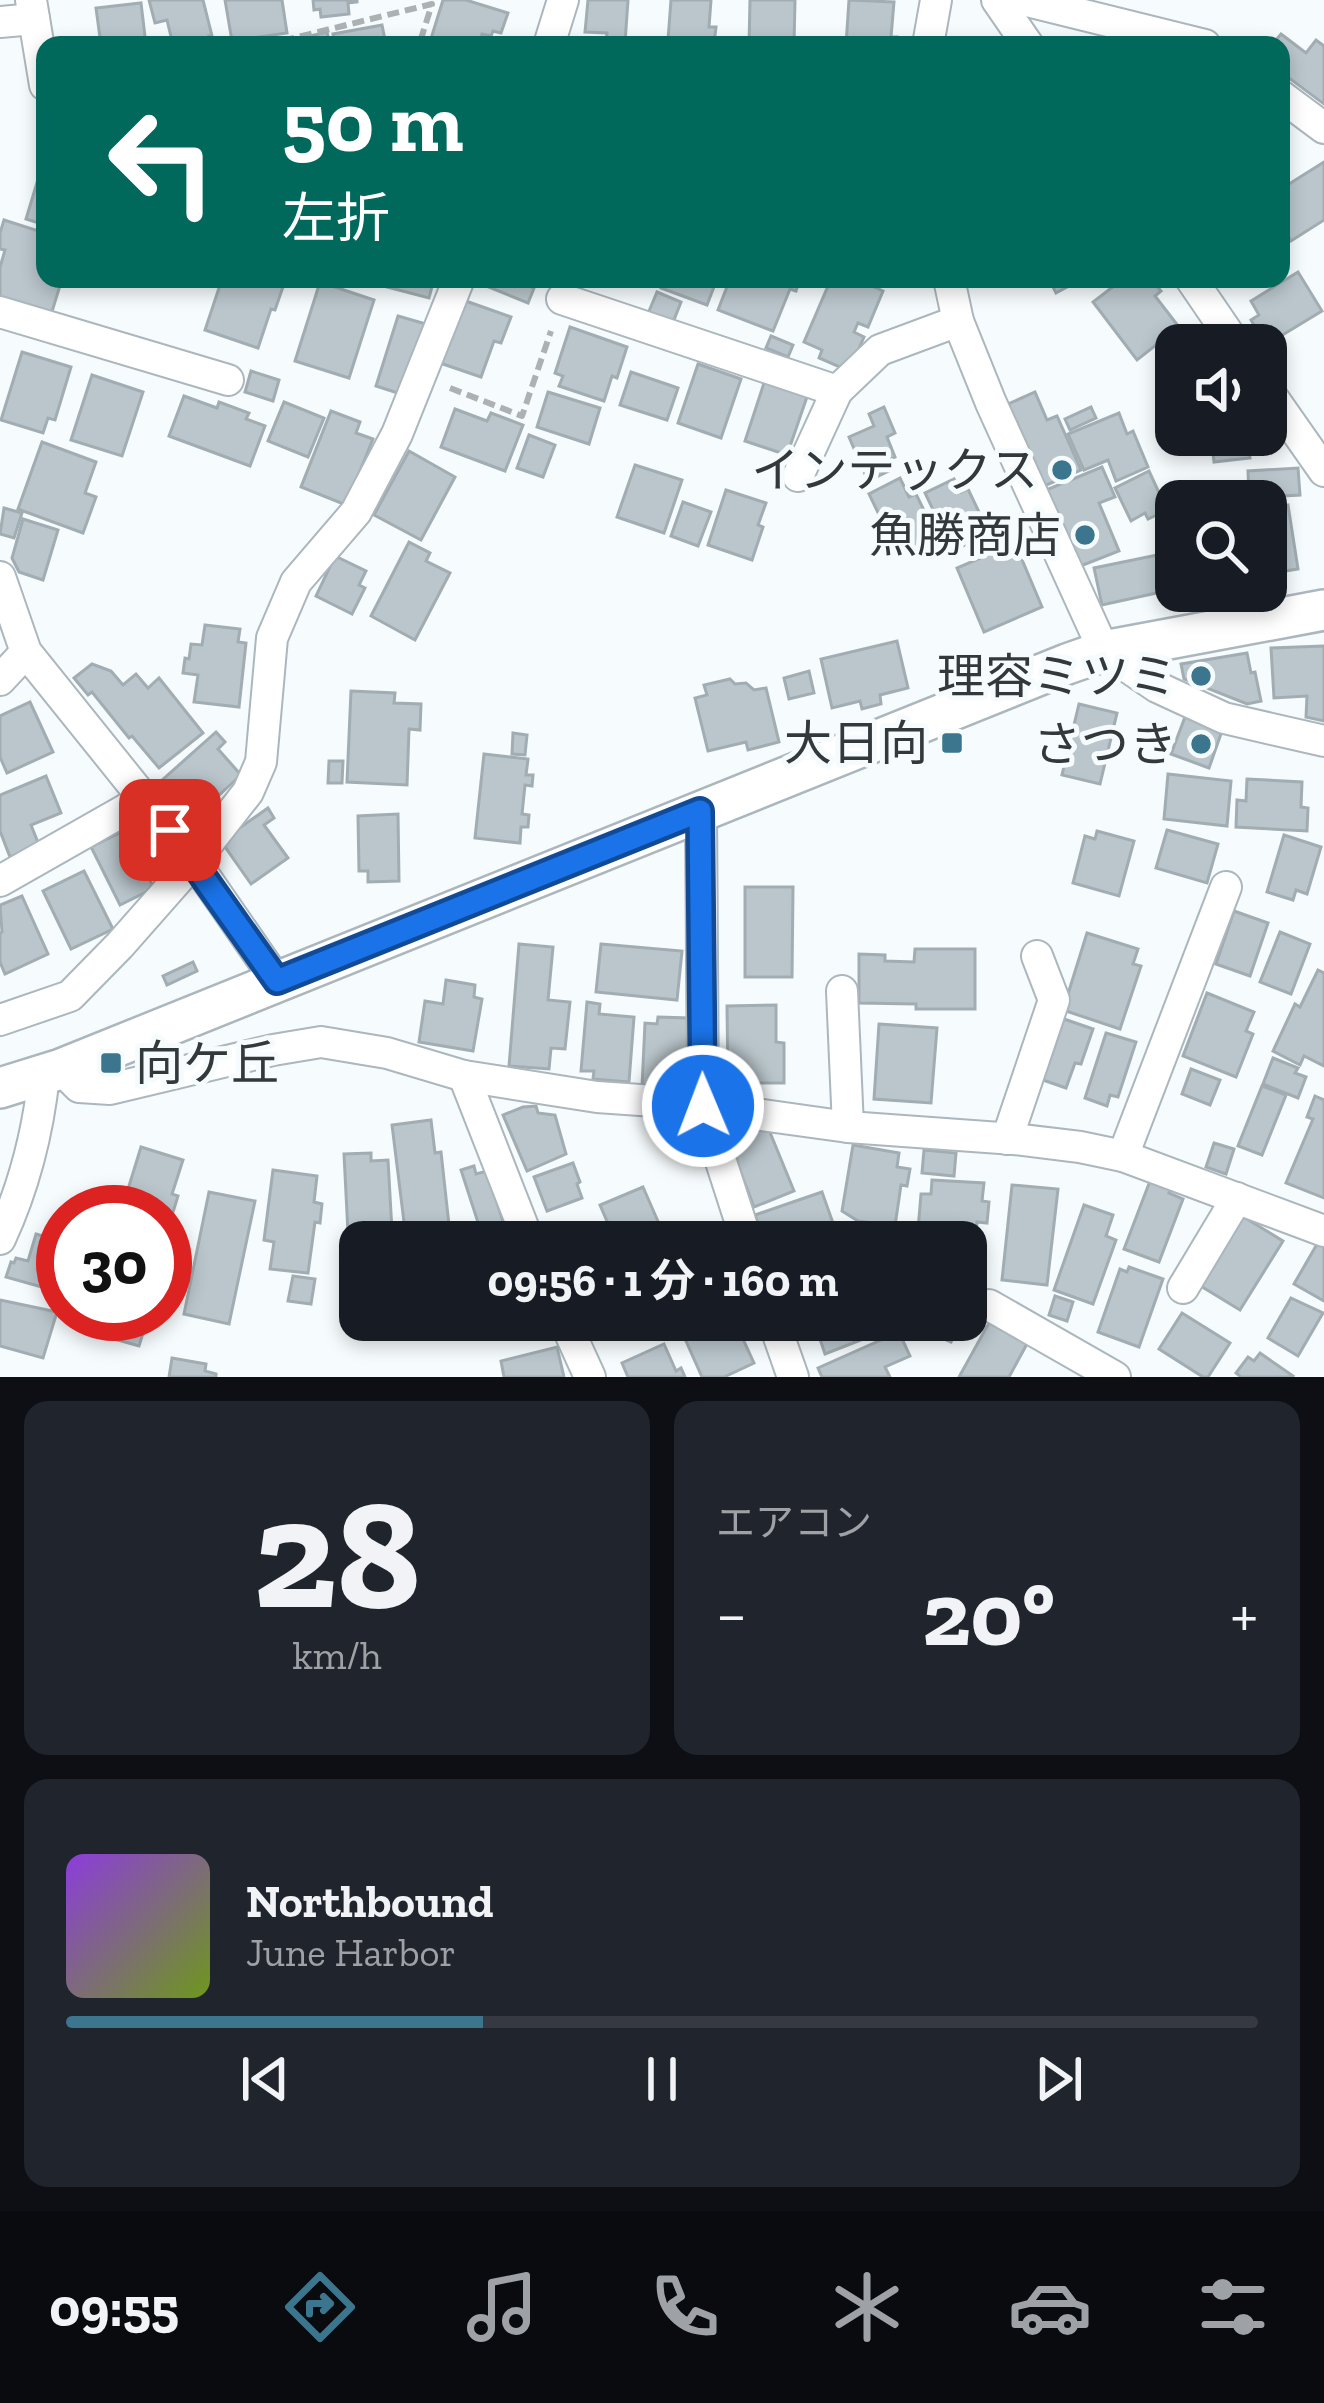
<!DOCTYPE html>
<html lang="ja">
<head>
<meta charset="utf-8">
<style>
  :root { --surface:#171b24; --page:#20242c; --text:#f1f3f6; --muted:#9ea1a6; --line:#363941; --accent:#3b758e }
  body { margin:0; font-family:"Zilla Slab","Noto Sans JP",serif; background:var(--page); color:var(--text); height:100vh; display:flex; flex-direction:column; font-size:45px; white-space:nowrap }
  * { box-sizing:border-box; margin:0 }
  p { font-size:39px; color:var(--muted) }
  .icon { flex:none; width:66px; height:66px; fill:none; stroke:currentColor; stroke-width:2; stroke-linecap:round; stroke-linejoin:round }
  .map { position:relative; height:1377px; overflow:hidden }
  .drawer { display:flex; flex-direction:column; gap:24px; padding:24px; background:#0d0f14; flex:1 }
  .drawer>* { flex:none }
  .guide { position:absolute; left:36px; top:36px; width:1254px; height:252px; border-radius:24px; box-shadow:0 6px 18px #0003; background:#00695c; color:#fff; overflow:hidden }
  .tools { position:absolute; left:1155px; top:324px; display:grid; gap:24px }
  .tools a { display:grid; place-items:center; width:132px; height:132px; border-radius:24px; background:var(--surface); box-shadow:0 6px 18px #0003; font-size:60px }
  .speed { position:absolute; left:36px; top:1185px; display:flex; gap:24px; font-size:60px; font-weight:700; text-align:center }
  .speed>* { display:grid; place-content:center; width:156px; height:156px; border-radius:50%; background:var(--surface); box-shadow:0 6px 18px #0003; line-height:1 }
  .speed .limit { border:18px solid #d22; background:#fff; color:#111 }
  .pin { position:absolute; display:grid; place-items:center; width:102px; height:102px; color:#fff; margin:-51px; border-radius:24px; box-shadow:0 6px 18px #0006 }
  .me { position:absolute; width:132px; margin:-66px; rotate:359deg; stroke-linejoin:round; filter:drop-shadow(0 0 9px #0008) }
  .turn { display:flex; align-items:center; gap:42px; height:252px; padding:0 48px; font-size:54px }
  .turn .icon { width:156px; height:156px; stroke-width:2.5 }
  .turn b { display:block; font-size:84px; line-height:102px }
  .big { font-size:90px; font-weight:700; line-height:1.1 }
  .drawer .card { flex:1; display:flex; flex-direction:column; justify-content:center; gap:18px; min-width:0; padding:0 42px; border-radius:24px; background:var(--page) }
  .drawer .dial { align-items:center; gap:0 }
  .dial b { font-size:156px; line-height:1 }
  .song { display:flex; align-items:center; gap:36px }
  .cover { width:144px; height:144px; border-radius:18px; background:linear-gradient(135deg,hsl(270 70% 55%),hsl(80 70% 35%)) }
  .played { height:12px; border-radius:6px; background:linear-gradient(90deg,var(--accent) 35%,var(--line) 35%) }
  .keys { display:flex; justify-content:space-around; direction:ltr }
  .heat { display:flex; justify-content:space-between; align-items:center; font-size:66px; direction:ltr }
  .drawer .tiles { flex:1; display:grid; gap:24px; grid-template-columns:1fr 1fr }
  .card:last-child { grid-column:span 2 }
  .trip { position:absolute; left:339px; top:1221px; width:648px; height:120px; border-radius:24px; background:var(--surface); box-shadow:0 6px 18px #0003; font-weight:700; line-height:120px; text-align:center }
  .tabs { display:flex; height:192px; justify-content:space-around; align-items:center; background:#090b0e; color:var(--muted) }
  .tabs .icon { width:84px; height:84px }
  .tabs .current { color:var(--accent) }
  .tabs b { font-size:54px; color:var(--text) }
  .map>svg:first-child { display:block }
  .building { fill:#bac6cc; stroke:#a1adb2; stroke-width:3 }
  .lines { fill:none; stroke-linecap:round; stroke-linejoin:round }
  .minor-casing { stroke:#abb7bd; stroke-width:34 }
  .tertiary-casing { stroke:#abb7bd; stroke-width:44 }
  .path { stroke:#acb1b3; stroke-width:6; stroke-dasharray:12 6; stroke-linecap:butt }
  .minor { stroke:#fff; stroke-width:30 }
  .tertiary { stroke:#fff; stroke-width:39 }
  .route-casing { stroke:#114b97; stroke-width:30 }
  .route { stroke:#1a73e8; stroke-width:21 }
  .poi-dot { fill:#3b758e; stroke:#f6fbfd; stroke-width:4.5 }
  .labels { text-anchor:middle; stroke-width:10; stroke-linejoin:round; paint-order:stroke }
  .poi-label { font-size:48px; fill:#33383a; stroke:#f6fbfd; text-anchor:end }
</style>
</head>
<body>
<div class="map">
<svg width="1324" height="1377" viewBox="0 0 1324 1377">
  <rect width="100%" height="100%" fill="#f6fbfd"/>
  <g class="building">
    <polygon points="149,0 203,0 212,36 209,36 211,45 173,45 167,20 155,23"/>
    <polygon points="225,0 282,0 287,33 232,41"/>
    <polygon points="313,0 357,0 357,2 348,3 349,14 321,17 320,9 314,10"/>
    <polygon points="443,0 466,0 508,13 501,33 493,31 491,36 482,34 479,45 429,45"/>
    <polygon points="588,0 628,0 625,43 606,41 607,33 585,32"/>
    <polygon points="671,0 711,0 709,27 716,27 714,44 668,40"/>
    <polygon points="750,0 795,0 794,45 749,45"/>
    <polygon points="849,0 894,2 891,37 897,37 897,45 846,45"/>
    <polygon points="141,3 146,45 101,45 96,8"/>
    <polygon points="382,25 386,45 335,45 333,34"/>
    <polygon points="327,32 330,45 280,45 280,43"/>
    <polygon points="1281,34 1306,53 1316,40 1324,46 1324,104 1281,72 1281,45 1272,45"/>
    <polygon points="1324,162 1324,220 1291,241 1281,224 1281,189"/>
    <polygon points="39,176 45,178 45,225 26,219"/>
    <polygon points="4,220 45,233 45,279 62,279 50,318 0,302 0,267 5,250 0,249 0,233"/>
    <polygon points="1298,272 1322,311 1266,345 1251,320 1259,315 1251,301"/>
    <polygon points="222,279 243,279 253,282 254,279 268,279 284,284 275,310 271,309 258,348 205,330"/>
    <polygon points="365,279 434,279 429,298 364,281"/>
    <polygon points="469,279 523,279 521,283 534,288 528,303"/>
    <polygon points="664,279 717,279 707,305 661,288"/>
    <polygon points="730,279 800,279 796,291 790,289 773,331 718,310"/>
    <polygon points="831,279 856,279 883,291 868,327 858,323 854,332 864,337 849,371 819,358 822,350 804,342"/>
    <polygon points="1049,279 1082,279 1056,293"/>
    <polygon points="1123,279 1151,279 1161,291 1155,296 1179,327 1137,360 1093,302"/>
    <polygon points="320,282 374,300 349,378 295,361"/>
    <polygon points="657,292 681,302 672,325 647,316"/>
    <polygon points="463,300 511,317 501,343 494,341 481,377 440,363"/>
    <polygon points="398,316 426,324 404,395 376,386"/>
    <polygon points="570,327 627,347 617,378 612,376 604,401 559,386 563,376 555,373"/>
    <polygon points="771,336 793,345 788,357 766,348"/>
    <polygon points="22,352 71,367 55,420 48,418 43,433 1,420"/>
    <polygon points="698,364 741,379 721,438 678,423"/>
    <polygon points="251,371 279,380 273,401 245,392"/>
    <polygon points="631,372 678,388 667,420 620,405"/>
    <polygon points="92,375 143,392 122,456 71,440"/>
    <polygon points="765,380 808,394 787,455 745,441"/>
    <polygon points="548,392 600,408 589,444 537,427"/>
    <polygon points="1035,392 1047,420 1057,416 1081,470 1042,487 1006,405"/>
    <polygon points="184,396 217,408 219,402 249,413 246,419 265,426 250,466 169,436"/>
    <polygon points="284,402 324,418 308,457 268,441"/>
    <polygon points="884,407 895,433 887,437 895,457 889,460 893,469 868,481 849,437 874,426 869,414"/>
    <polygon points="1091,407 1096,418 1070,430 1065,419"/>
    <polygon points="455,409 487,421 491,413 523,425 505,471 441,447"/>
    <polygon points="331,411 360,422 356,433 373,439 346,505 301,487"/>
    <polygon points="1119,413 1127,434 1133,431 1148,467 1116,481 1108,460 1084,470 1068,434"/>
    <polygon points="529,435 555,445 543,477 517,468"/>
    <polygon points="1211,435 1247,435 1250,458 1214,462"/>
    <polygon points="42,442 96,462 85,493 96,497 83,533 18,509"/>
    <polygon points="409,451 455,477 421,540 374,515"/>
    <polygon points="635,465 682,480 664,533 617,517"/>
    <polygon points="1102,467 1115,497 1099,503 1119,551 1078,567 1046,490"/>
    <polygon points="1298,468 1300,495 1249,498 1248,471"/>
    <polygon points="1149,471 1167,510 1148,519 1145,513 1131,521 1115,488"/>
    <polygon points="900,478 909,497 916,494 939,541 916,552 912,545 897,552 869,494"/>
    <polygon points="954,479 961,492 968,489 989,533 953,551 925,493"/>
    <polygon points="726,490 766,503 758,525 763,527 752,560 708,545"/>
    <polygon points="1271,500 1272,508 1288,505 1298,569 1266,574 1264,501"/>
    <polygon points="683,502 711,512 698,546 671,536"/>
    <polygon points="4,508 22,513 14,538 0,534"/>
    <polygon points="23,519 58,530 43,580 19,572 12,558"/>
    <polygon points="409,542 430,553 426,561 450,573 415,640 371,616"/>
    <polygon points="1015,543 1042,607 984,632 957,568"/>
    <polygon points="1162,554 1170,590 1102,605 1094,568"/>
    <polygon points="335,556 366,571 359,585 365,588 352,614 316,596"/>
    <polygon points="205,625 240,629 238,642 246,643 239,707 194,702 198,675 183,673 185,658 189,659 191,644 202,645"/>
    <polygon points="897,641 908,688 880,695 881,704 862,709 860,701 832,708 821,659"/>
    <polygon points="1324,646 1324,721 1306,717 1307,696 1274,698 1271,648"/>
    <polygon points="1247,653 1251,673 1255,672 1261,701 1247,704 1184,679 1181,664"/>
    <polygon points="92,664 111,671 123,685 136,674 148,688 159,678 203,733 159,768 132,736 129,738 92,692 88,695 74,678"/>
    <polygon points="809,671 814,693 789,699 784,678"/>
    <polygon points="730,679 735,684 746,683 754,690 766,688 779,742 748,750 746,742 708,751 695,698 707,695 704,685"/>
    <polygon points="351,691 395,693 394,703 421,704 420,730 409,729 407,785 347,782"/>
    <polygon points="30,702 53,752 7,773 0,757 0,716"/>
    <polygon points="1079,704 1117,713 1100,784 1062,775"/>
    <polygon points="1185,717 1222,731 1209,768 1171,754"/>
    <polygon points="216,732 225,742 218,749 241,775 206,807 200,800 188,811 161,781"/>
    <polygon points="513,733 527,735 525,755 512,754"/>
    <polygon points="484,754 528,759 526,775 533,775 532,786 525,785 522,814 529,815 528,827 521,827 520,843 475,838"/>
    <polygon points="329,761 343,761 342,783 328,783"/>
    <polygon points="1168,774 1231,781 1227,826 1164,819"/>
    <polygon points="46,776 61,813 31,825 39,845 10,857 0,831 0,795"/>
    <polygon points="1247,779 1302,782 1301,807 1308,808 1307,831 1236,827 1237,800 1246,801"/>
    <polygon points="268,808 274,818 264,825 288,858 251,884 221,841"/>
    <polygon points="398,814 399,881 368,882 368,871 359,871 358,816"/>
    <polygon points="142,822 158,855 141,863 154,888 120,905 91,847"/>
    <polygon points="1167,830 1218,844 1207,883 1156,868"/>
    <polygon points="1097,831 1134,841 1119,896 1073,883 1085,836 1095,839"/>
    <polygon points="1284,835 1321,847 1307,894 1296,890 1293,900 1267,892"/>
    <polygon points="84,871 113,929 71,949 43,891"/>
    <polygon points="745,887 793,887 792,977 745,977"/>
    <polygon points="22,896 48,954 5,974 0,962 0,933 2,932 0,905"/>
    <polygon points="1234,911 1268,923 1250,976 1216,964"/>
    <polygon points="1280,932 1310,944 1291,994 1260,982"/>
    <polygon points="1087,933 1138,949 1133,964 1141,966 1120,1029 1063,1010"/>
    <polygon points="519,944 553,947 548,1000 570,1002 565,1049 551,1048 549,1069 509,1066"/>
    <polygon points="601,944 682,951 677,1000 596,992"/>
    <polygon points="915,949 975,949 975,1009 916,1009 916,1004 859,1003 859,954 885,955 885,961 914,962"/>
    <polygon points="193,962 197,971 167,985 163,976"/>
    <polygon points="1318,970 1324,973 1324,1066 1304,1056 1300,1065 1273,1051 1295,1004 1300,1007"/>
    <polygon points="446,980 475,985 474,997 482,999 473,1051 419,1042 425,1001 443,1004"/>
    <polygon points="1207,993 1254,1012 1246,1031 1253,1034 1236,1077 1183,1056"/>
    <polygon points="587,1002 600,1004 599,1014 634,1017 629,1082 593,1079 594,1071 581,1071"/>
    <polygon points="776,1005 776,1042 784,1043 784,1083 728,1083 727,1006"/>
    <polygon points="658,1017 689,1018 686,1075 677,1075 677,1088 642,1087 645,1023 657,1024"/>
    <polygon points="1064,1019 1093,1029 1081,1064 1075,1063 1066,1088 1043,1080"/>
    <polygon points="879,1024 937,1028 931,1103 874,1099"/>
    <polygon points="1106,1033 1136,1042 1118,1097 1110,1095 1107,1106 1085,1098"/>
    <polygon points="1273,1058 1298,1068 1295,1073 1306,1077 1298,1098 1263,1084"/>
    <polygon points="1191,1069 1220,1080 1210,1105 1182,1094"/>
    <polygon points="1262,1086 1286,1095 1262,1155 1238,1146"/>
    <polygon points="1315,1096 1324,1100 1324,1198 1286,1183 1313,1119 1307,1117"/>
    <polygon points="536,1106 538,1113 555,1115 566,1154 527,1171 503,1115 523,1107"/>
    <polygon points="431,1120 435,1153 441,1152 449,1225 405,1230 392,1125"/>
    <polygon points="721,1121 769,1130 794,1191 754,1207"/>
    <polygon points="1214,1143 1234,1149 1226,1174 1206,1167"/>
    <polygon points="853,1145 899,1153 897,1167 910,1169 907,1186 901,1185 895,1226 858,1221 842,1211"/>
    <polygon points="141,1147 183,1160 172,1194 178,1196 165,1238 165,1212 121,1212"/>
    <polygon points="924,1150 956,1153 954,1176 922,1173"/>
    <polygon points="371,1153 371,1161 388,1160 392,1231 348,1233 344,1154"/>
    <polygon points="573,1163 580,1182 577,1184 582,1198 547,1211 534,1177"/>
    <polygon points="474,1166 476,1174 487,1171 507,1234 484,1241 461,1170"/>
    <polygon points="273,1170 317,1176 314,1202 322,1204 320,1223 315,1222 308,1273 270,1269 274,1242 264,1240"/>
    <polygon points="932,1180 984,1183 982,1201 989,1202 987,1223 977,1222 973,1280 966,1277 966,1242 917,1242 921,1194 931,1194"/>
    <polygon points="1150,1181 1171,1189 1169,1193 1183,1199 1159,1262 1124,1249"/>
    <polygon points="1012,1185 1058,1189 1047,1285 1002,1280"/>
    <polygon points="643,1187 667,1242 616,1242 600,1205"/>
    <polygon points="209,1192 255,1201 229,1324 184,1314"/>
    <polygon points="822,1192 833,1223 809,1231 812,1242 764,1242 755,1215"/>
    <polygon points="1084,1205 1113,1215 1106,1236 1116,1240 1093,1304 1054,1290"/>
    <polygon points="1242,1216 1283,1241 1240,1310 1199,1285"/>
    <polygon points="458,1228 461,1242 421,1242 420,1236"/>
    <polygon points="596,1229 602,1242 565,1242"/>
    <polygon points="36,1234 63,1242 63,1293 6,1277 11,1262 14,1263 16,1258 28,1261"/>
    <polygon points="1320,1239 1324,1242 1324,1301 1294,1284"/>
    <rect x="353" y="1255" width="7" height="56"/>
    <polygon points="1129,1267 1163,1279 1139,1347 1098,1332 1120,1269 1127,1272"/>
    <polygon points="293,1276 315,1279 311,1304 288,1301"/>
    <polygon points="1055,1296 1073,1302 1067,1321 1049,1315"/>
    <polygon points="1291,1298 1323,1313 1298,1356 1268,1338"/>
    <polygon points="0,1300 57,1312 43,1358 0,1346"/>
    <polygon points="1182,1313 1230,1343 1208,1377 1203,1377 1159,1349"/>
    <polygon points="110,1314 149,1314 139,1346 103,1336"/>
    <polygon points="595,1320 643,1320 620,1332 618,1327 603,1335"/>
    <polygon points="707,1320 729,1320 733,1328 737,1326 754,1363 724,1377 702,1377 682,1332"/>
    <polygon points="803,1320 877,1320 881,1332 825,1354 818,1333 810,1337"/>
    <polygon points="911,1320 961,1320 951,1342 909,1324"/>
    <polygon points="990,1321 1028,1342 1009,1377 959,1377"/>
    <polygon points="899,1332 910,1356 885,1367 890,1377 822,1377 818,1368"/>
    <polygon points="664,1344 676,1371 681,1368 685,1377 628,1377 622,1363"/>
    <polygon points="557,1347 564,1377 504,1377 501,1361"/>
    <polygon points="1260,1353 1293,1376 1292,1377 1241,1377 1236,1373 1248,1357 1254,1361"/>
    <polygon points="172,1358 206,1364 205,1371 216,1374 216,1377 169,1377"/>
  </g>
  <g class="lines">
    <g class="minor-casing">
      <g id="minor">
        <polyline points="31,0 45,85"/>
        <polyline points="997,0 1028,45"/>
        <polyline points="1023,0 1205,45"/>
        <polyline points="0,22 34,19"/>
        <polyline points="549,45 563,0"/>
        <polyline points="928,45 936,0"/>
        <polyline points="1281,96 1324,128"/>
        <polyline points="949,279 958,321 991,403 1104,651 1157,687 1224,718 1324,741"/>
        <polyline points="1191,279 1236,345"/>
        <polyline points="562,299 837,391 880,350 958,321"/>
        <polyline points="0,312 228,380"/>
        <polyline points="1266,388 1324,471"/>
        <polyline points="798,476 837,391"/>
        <polyline points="0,577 26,652 194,861 277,981"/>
        <polyline points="0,680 26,652"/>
        <polyline points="701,811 703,1106 747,1242"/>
        <polyline points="0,881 146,798"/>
        <polyline points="842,991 848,1127"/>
        <polyline points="0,1020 70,996 120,945 194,861 248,792 261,762 272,638 296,582 356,512 397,434 459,279"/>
        <polyline points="61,1069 79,1087 110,1089 273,1050 321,1042 387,1053 464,1076 597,1097 669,1102 848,1127 1014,1139 1080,1147 1123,1156 1324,1231"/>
        <polyline points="464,1076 529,1242"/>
        <polyline points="1007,1139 1054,1000 1037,956"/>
        <polyline points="1123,1156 1226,887"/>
        <path d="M0 1239C24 1187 38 1133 44 1075"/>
        <polyline points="1183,1288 1237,1198"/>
        <polyline points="989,1305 1115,1377"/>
        <polyline points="564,1320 590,1377"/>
        <polyline points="773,1320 793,1377"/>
      </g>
    </g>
    <g class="tertiary-casing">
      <polyline id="tertiary" points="0,1088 61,1069 1067,664 1104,651 1324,610"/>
    </g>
    <g class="path">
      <polyline points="265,45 432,4 419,45"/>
      <polyline points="450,388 522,416 551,331"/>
    </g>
    <use href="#minor" class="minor"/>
    <use href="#tertiary" class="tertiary"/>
  </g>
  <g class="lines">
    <g class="route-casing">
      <polyline id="route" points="170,830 277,981 700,811 703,1106"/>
    </g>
    <use href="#route" class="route"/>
  </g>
  <g class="poi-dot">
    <circle cx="1062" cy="470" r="12"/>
    <circle cx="1085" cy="535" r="12"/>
    <circle cx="1201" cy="676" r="12"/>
    <rect x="940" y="731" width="24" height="24" rx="6"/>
    <circle cx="1201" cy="744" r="12"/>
    <rect x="99" y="1051" width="24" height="24" rx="6"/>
  </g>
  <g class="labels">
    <g class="poi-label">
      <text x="1038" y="487">インテックス</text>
      <text x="1061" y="552">魚勝商店</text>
      <text x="1177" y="693">理容ミツミ</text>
      <text x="928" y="760">大日向</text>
      <text x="1177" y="761">さつき</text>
      <text x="135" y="1080" text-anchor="start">向ケ丘</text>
    </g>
  </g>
</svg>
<div class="tools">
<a><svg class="icon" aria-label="sound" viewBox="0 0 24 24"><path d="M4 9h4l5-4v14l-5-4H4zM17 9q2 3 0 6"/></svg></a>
<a><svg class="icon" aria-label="search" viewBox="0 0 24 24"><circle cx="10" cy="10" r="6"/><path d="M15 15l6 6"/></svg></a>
</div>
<div class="speed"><div class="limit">30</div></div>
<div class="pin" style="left:170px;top:830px;background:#d93025"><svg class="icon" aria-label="arrive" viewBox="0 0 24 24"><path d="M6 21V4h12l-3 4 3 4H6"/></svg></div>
<svg class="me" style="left:703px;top:1106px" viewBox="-20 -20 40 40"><circle r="17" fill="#1a73e8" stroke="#fff" stroke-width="3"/><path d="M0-11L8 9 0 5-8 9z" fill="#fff"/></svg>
<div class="trip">09:56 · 1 分 · 160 m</div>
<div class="guide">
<div class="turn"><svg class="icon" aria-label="left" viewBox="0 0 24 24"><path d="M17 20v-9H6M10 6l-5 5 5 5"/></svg><div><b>50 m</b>左折</div></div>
</div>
</div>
<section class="drawer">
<div class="tiles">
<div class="card dial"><b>28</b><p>km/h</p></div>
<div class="card"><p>エアコン</p>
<div class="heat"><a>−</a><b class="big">20°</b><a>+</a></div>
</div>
<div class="card">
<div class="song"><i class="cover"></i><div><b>Northbound</b><p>June Harbor</p></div></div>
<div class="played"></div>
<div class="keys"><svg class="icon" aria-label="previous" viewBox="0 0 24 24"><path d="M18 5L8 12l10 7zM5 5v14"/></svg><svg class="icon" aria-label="pause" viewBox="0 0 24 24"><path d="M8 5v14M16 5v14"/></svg><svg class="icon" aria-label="next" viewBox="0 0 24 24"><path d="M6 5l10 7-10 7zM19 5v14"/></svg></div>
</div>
</div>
</section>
<nav class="tabs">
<b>09:55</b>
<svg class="icon current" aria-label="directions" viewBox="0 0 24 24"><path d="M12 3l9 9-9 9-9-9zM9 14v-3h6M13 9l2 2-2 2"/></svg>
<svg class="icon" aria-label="music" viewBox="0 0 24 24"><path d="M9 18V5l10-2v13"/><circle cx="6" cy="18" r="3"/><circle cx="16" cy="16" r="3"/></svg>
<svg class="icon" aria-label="phone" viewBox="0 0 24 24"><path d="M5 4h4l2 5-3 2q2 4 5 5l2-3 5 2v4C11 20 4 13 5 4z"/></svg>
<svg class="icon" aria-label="climate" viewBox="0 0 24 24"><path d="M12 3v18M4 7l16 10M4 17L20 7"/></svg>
<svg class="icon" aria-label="car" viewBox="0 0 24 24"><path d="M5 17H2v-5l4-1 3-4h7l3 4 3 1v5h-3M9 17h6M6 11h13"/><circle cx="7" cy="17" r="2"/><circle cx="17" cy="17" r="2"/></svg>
<svg class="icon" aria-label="filters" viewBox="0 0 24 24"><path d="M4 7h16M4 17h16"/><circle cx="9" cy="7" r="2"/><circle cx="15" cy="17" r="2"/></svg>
</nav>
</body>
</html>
